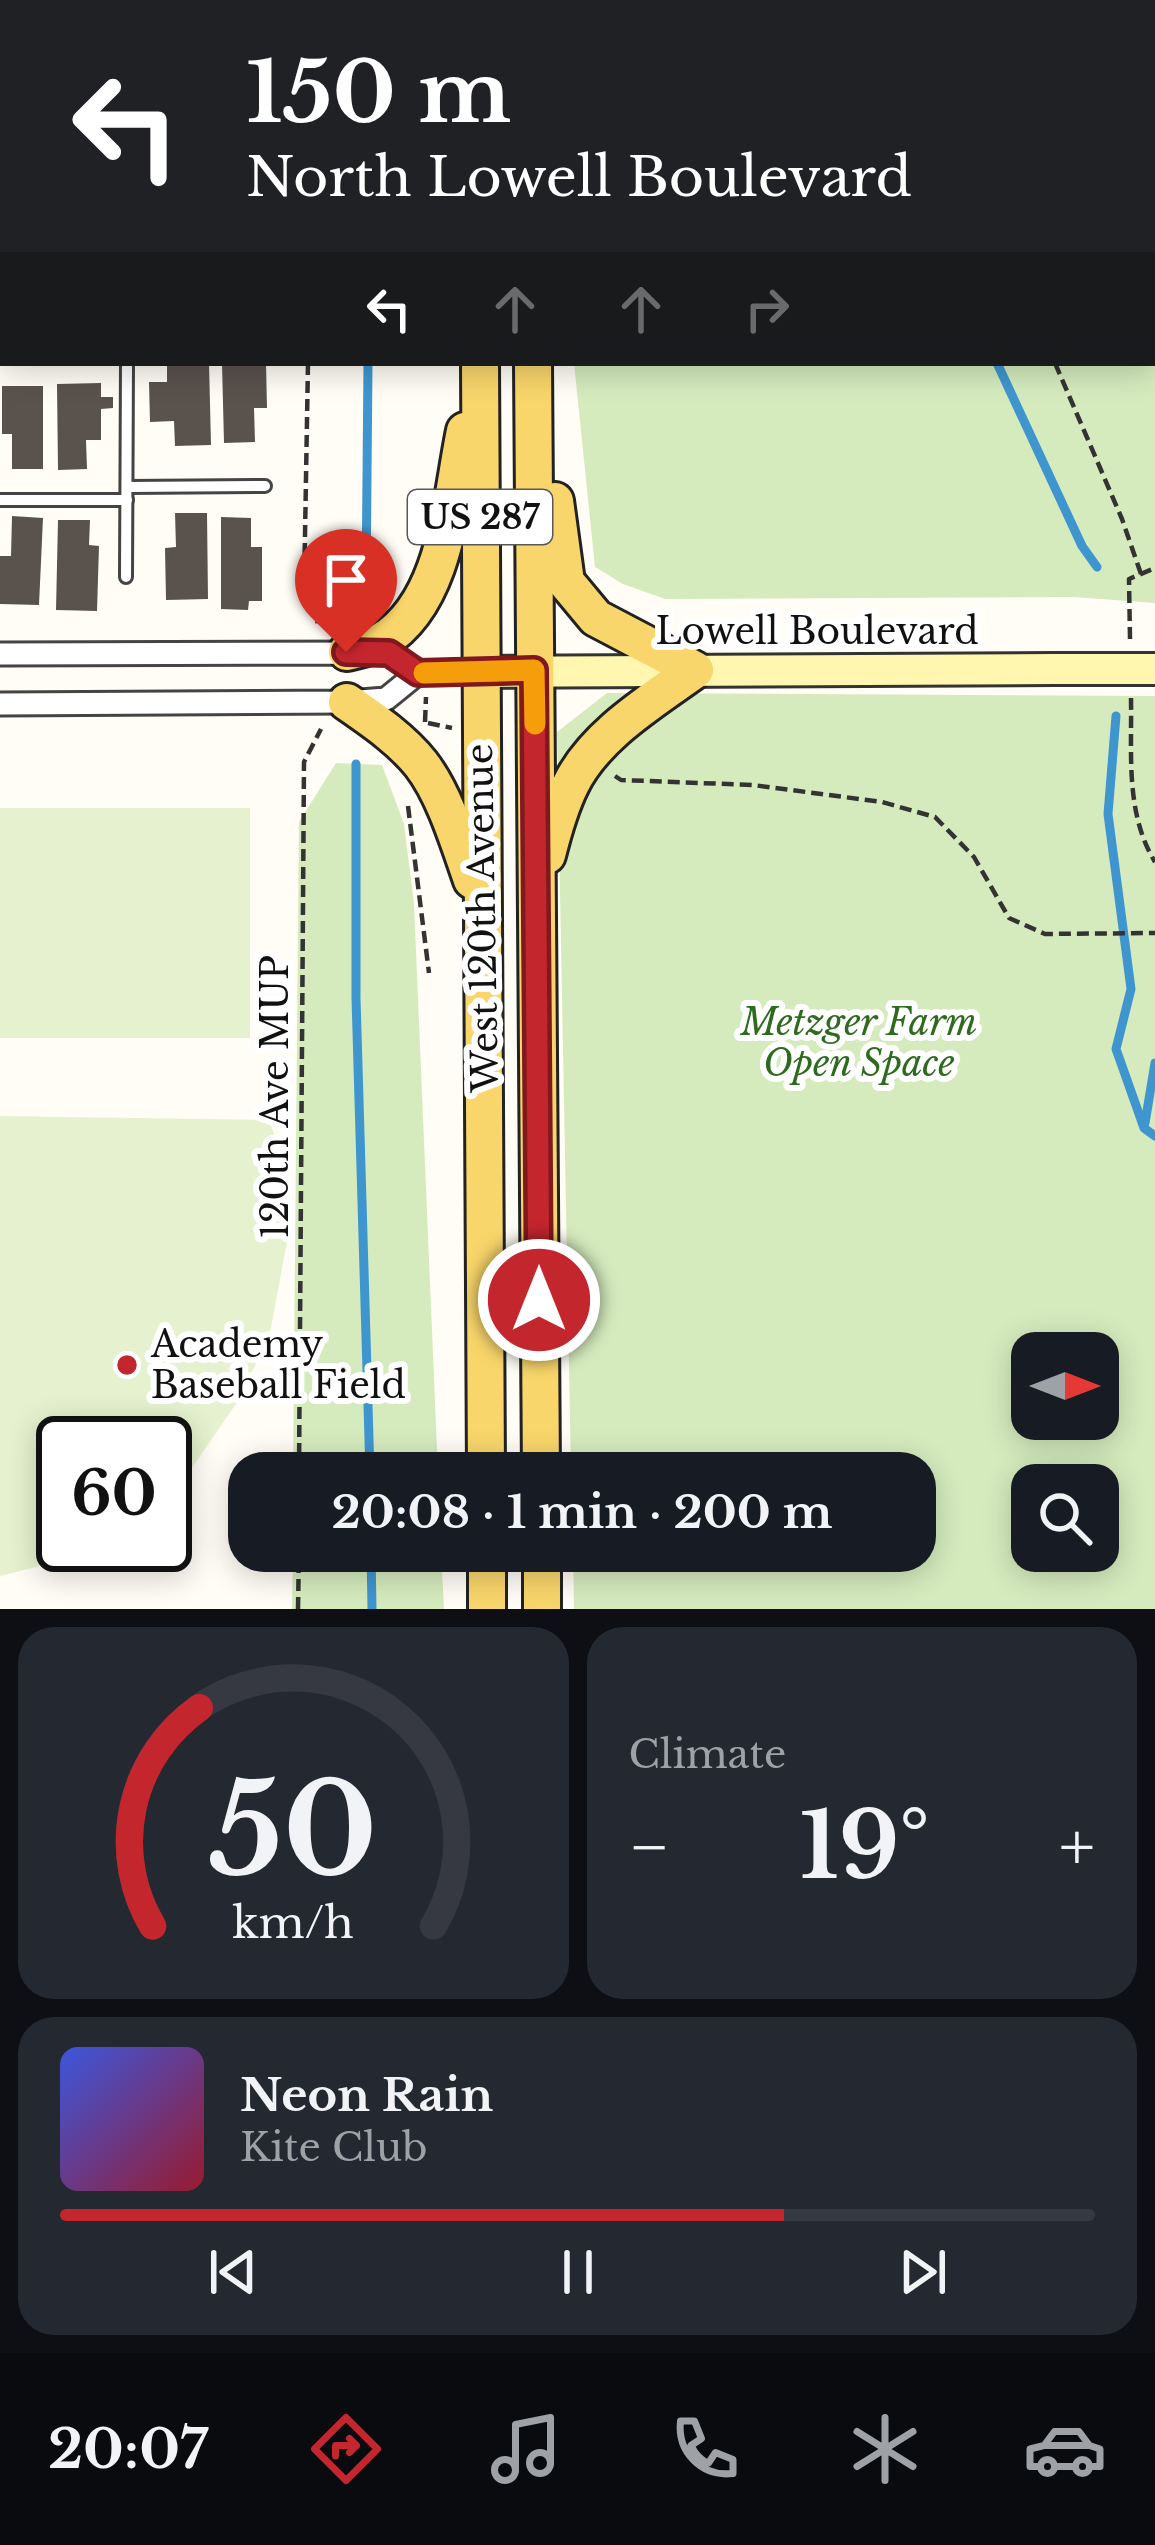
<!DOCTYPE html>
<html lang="en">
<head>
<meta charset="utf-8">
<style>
  :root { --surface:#171b24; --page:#242831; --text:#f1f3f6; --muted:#9ea1a6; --line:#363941; --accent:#c4262e }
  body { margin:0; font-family:"Libre Baskerville",serif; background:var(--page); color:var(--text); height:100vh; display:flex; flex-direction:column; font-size:45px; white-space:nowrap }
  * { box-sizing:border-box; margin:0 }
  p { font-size:39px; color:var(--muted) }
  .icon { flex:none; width:66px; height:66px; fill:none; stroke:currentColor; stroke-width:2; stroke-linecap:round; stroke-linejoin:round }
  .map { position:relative; height:1609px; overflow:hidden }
  .sheet { display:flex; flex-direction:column; gap:18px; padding:18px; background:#0d0f14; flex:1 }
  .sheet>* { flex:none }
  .guide { position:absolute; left:0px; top:0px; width:1155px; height:366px; box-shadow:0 6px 30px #0003; background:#202124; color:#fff; overflow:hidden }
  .needle { width:78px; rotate:90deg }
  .buttons { position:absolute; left:1011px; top:1332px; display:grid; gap:24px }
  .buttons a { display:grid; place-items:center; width:108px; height:108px; border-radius:24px; background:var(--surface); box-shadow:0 6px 30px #0003; font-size:60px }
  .speed { position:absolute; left:36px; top:1416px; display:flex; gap:24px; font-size:60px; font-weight:700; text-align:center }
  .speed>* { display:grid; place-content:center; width:156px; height:156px; border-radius:50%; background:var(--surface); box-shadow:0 6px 30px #0003; line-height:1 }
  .speed .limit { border:6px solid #111; border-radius:18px; background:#fff; color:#111 }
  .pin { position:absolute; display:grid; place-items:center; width:102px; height:102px; color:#fff; margin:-123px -51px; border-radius:50% 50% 50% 0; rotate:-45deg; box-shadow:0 0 12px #0007 }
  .pin .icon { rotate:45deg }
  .me { position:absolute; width:132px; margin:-66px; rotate:0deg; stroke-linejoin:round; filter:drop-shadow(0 0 9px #0008) }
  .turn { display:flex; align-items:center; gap:42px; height:252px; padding:0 48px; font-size:54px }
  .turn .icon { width:156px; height:156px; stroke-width:2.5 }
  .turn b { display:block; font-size:84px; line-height:102px }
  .lanes { display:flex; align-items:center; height:114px; padding:0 48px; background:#0003; justify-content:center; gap:60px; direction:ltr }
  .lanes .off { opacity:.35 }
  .big { font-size:90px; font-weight:700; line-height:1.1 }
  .sheet .widget { flex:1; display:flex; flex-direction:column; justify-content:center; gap:18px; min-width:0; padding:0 42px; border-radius:36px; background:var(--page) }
  .sheet .dial { align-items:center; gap:0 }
  .dial svg { height:312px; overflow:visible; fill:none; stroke:var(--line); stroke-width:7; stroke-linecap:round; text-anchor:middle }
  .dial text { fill:var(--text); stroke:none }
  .song { display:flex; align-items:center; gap:36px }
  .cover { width:144px; height:144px; border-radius:18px; background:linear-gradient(135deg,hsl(230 70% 55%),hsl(350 70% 35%)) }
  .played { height:12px; border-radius:6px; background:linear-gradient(90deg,var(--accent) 70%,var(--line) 70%) }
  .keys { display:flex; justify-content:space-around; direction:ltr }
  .heat { display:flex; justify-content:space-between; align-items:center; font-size:66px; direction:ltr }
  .sheet .tiles { flex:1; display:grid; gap:18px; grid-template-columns:1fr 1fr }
  .widget:last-child { grid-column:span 2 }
  .trip { position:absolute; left:228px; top:1452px; width:708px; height:120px; border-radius:36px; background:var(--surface); box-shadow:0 6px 30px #0003; font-weight:700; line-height:120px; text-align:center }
  .tabs { display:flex; height:192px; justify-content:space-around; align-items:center; background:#090b0e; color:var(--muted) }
  .tabs .icon { width:84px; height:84px }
  .tabs .current { color:var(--accent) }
  .tabs b { font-size:54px; color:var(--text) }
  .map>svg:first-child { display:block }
  .green { fill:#d5ebbd; fill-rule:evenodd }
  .pitch { fill:#e6f2cf }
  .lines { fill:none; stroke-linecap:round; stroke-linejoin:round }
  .stream { stroke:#3f96cf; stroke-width:9 }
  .building { fill:#5a524d }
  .service-casing { stroke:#444; stroke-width:16 }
  .minor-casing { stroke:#444; stroke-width:27 }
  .secondary-casing { stroke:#333; stroke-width:36 }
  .primary-casing { stroke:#222; stroke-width:42 }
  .path { stroke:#333; stroke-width:4.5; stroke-dasharray:12 6; stroke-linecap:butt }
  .service { stroke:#fff; stroke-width:10 }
  .minor { stroke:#fff; stroke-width:21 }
  .secondary { stroke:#fff6b0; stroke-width:30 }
  .primary { stroke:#f9d66b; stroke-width:36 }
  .secondary-bridge-casing { stroke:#333; stroke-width:36; stroke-linecap:butt }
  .secondary-bridge { stroke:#fff6b0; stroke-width:30 }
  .route-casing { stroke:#7f191e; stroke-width:30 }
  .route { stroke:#c4262e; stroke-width:21 }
  .slow { stroke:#f59e0b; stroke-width:21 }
  .poi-dot { fill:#c4262e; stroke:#fff; stroke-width:4.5 }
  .labels { text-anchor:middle; stroke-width:12; stroke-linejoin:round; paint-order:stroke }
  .shield { fill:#fff; stroke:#585858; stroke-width:3 }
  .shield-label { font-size:33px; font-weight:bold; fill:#111 }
  .street-label { font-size:36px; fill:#111; stroke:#fff }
  .park-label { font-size:36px; font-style:italic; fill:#2f6b1f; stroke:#fff }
  .poi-label { font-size:36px; fill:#111; stroke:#fff; text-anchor:start }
</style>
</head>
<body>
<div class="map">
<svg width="1155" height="1609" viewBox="0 0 1155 1609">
  <rect width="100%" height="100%" fill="#fffdf5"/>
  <g class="green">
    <polygon points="564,0 1155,0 1155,603 1074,597 665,599 623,584 595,567 574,363 1152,363 1152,3 564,3"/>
    <path d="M607 693 1155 696V1609H574L573 1551H915V1473H571L557 732ZM1032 1353H1098V1419H1032ZM1032 1485H1098V1551H1032Z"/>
    <polygon points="336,763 382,765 404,824 414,904 438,1473 293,1473 299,822"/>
    <polygon points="293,1551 441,1551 444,1609 292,1609"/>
  </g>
  <g class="pitch">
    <rect x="0" y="808" width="250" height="230"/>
    <polygon points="0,1116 269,1120 282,1155 287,1242 270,1333 240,1398 187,1475 165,1492 165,1443 63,1443 63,1545 87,1545 36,1567 0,1576"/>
  </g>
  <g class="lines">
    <g class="stream">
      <polyline points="734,0 736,3"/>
      <polyline points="925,3 925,0"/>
      <polyline points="997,363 1082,546 1097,567"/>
      <polyline points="366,590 368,363"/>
      <polyline points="1116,716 1108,814 1131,989 1116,1049 1144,1128 1155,1136"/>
      <polyline points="356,764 356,998 370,1473"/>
      <polyline points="1145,1123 1155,1063"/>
      <polyline points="371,1551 372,1609"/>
    </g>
  </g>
  <g class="building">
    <polygon points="167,363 209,363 211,445 175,446 174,421 150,422 149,382 167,382"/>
    <polygon points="222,363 266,363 267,408 254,408 255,442 224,443"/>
    <polygon points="101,383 101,397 113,397 113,408 101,409 101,440 86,440 87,469 58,470 57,384"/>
    <polygon points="2,386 43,386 43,469 12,469 12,434 2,434"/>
    <polygon points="175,513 207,513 208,599 166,600 165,548 176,547"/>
    <polygon points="12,516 43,518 39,605 0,604 0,556 11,556"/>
    <polygon points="221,517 251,518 251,547 262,547 262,601 249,601 248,610 221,609"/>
    <polygon points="58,520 90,520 89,545 99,546 97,611 56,610"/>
  </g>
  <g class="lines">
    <g class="service-casing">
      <g id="service">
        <polyline points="130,3 131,0"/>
        <polyline points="127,487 265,486"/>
        <polyline points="0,500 127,500"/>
        <polyline points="126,577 127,363"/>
      </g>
    </g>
    <g class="minor-casing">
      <g id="minor">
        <polyline points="0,7 3,7"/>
        <polyline points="0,328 3,328"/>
        <polyline points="0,654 389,653 418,673"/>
        <polyline points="418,673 480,672"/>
        <polyline points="0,704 347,702 386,699 418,673"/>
      </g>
    </g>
    <g class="secondary-casing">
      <polyline id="secondary" points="480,672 1054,669"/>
    </g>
    <g class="primary-casing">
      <g id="primary">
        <polyline points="479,0 479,3"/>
        <polyline points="535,3 535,0"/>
        <polyline points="480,363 486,1473"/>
        <polyline points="533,363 541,1473"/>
        <path d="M347 652C358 649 372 647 382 641 447 602 451 498 465 431"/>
        <path d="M347 702C373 720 401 739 421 764 445 795 459 843 472 880"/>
        <path d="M547 855C553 831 560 806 571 784 595 735 652 701 695 670L596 618 566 582 555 501"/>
        <polyline points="487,1551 487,1609"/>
        <polyline points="542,1551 542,1609"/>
      </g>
    </g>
    <g class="path">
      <polyline points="308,0 308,3"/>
      <polyline points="1016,3 1016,0"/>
      <polyline points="308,363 304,593 317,614 318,629"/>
      <polyline points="1055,363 1122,519 1141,574"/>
      <polyline points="1130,639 1129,579 1155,568"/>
      <path d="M1131 698C1132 753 1125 813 1155 862"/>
      <polyline points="425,722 426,697"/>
      <polyline points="428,723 452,728"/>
      <polyline points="615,776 621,780 753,785 882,802 935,817 974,857 1009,918 1045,934 1155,933"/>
      <polyline points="408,806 429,973"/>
      <polyline points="299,1473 304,762 321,729"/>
      <polyline points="298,1609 299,1551"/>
    </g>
    <use href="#service" class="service"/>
    <use href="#minor" class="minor"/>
    <use href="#secondary" class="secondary"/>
    <use href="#primary" class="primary"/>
    <g class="secondary-bridge-casing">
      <polyline id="secondary-bridge" points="1054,669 1155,669"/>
    </g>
    <use href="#secondary-bridge" class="secondary-bridge"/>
  </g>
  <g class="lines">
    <g class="route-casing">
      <polyline id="route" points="346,652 389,653 418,673 534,670 539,1300"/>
    </g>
    <use href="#route" class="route"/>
    <polyline class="slow" points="424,673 534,670 535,724"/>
  </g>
  <circle class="poi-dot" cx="127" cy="1365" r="12"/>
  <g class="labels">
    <rect class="shield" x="408" y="490" width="144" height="54" rx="9"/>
    <g class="shield-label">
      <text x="480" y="529">US 287</text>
    </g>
    <g class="street-label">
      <text x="817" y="644">Lowell Boulevard</text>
      <text transform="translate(482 918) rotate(-91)" y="13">West 120th Avenue</text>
      <text transform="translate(275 1097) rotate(-90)" y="13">120th Ave MUP</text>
    </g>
    <g class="park-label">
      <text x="859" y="1035">Metzger Farm<tspan x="859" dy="41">Open Space</tspan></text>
    </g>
    <g class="poi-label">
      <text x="151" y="1357">Academy<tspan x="151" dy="41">Baseball Field</tspan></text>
    </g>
  </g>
</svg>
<div class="buttons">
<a><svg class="needle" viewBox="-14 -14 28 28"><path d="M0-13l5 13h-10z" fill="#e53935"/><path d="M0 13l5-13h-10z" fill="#9ea1a6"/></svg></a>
<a><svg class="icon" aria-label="search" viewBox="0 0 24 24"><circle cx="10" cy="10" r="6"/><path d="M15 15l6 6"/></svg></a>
</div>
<div class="speed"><div class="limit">60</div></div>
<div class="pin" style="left:346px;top:652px;background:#d93025"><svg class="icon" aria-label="arrive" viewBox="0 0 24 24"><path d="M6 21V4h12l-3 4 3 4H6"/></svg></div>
<svg class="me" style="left:539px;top:1300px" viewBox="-20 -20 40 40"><circle r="17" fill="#c4262e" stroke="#fff" stroke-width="3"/><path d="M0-11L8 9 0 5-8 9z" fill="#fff"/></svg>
<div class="trip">20:08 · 1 min · 200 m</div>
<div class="guide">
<div class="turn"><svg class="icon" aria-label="left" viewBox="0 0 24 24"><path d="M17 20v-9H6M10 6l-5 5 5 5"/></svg><div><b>150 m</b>North Lowell Boulevard</div></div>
<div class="lanes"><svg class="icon" aria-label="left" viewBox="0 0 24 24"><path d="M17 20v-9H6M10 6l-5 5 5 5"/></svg><svg class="icon off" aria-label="ahead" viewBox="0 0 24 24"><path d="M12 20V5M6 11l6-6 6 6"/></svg><svg class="icon off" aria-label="ahead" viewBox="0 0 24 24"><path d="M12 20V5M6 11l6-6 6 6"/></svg><svg class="icon off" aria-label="right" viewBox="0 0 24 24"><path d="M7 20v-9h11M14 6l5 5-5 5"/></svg></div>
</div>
</div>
<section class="sheet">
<div class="tiles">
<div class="widget dial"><svg viewBox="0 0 100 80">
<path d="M14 69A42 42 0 1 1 86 69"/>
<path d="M14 69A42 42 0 0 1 26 13" stroke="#c4262e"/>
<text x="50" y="56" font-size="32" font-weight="700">50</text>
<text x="50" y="72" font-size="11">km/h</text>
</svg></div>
<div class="widget"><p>Climate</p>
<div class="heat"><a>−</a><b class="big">19°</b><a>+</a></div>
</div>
<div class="widget">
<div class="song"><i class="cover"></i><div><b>Neon Rain</b><p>Kite Club</p></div></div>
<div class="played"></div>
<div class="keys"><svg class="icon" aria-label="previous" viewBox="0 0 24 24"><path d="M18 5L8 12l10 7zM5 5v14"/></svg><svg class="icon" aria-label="pause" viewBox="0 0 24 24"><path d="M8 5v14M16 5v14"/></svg><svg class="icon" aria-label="next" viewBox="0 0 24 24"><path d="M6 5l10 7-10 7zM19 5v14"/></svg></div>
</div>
</div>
</section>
<nav class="tabs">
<b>20:07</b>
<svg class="icon current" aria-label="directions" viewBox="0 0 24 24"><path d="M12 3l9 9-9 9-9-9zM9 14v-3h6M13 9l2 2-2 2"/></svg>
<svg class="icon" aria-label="music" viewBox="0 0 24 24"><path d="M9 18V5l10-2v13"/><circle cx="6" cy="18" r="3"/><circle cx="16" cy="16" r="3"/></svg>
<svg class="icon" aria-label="phone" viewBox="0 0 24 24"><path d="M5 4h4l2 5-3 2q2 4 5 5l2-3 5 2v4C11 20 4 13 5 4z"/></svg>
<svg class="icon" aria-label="climate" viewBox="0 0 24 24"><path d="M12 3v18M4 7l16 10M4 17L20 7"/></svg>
<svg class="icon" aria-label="car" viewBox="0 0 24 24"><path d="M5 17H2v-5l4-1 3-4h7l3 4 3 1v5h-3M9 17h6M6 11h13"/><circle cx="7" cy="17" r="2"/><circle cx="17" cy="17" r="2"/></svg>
</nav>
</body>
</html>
